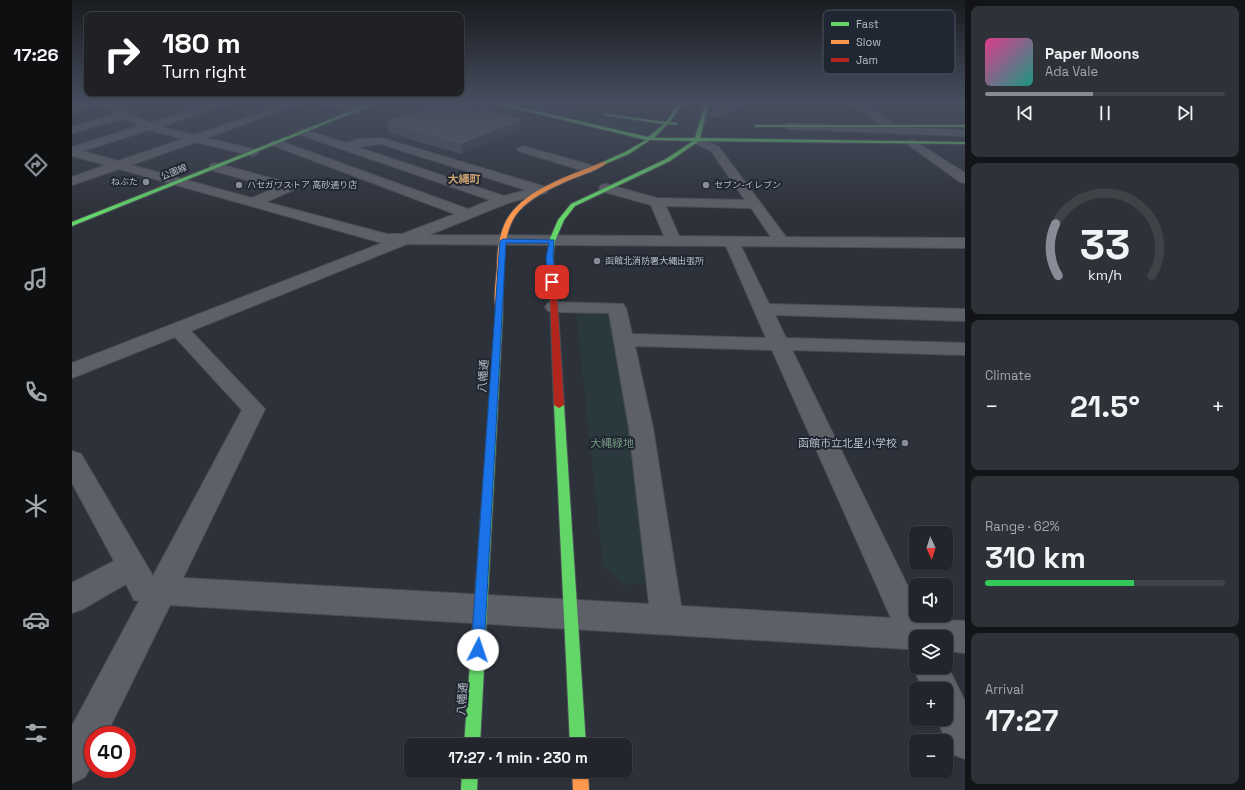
<!DOCTYPE html>
<html lang="en">
<head>
<meta charset="utf-8">
<style>
  :root { --surface:#22252b; --page:#2e3137; --text:#f1f3f6; --muted:#a2a5a9; --line:#3f4247; --accent:#888c97 }
  body { margin:0; font-family:"Space Grotesk","Noto Sans JP",sans-serif; background:var(--page); color:var(--text); height:100vh; display:flex; flex-direction:column; font-size:15px; white-space:nowrap }
  * { box-sizing:border-box; margin:0 }
  p { font-size:13px; color:var(--muted) }
  .icon { flex:none; width:22px; height:22px; fill:none; stroke:currentColor; stroke-width:2; stroke-linecap:round; stroke-linejoin:round }
  .map { position:relative; flex:1; overflow:hidden }
  .side { display:flex; flex-direction:column; gap:6px; padding:6px; background:#131418; width:280px }
  .side>* { flex:none }
  .guide { position:absolute; left:12px; top:12px; width:380px; height:84px; border-radius:8px; box-shadow:0 1px 3px #0004,0 0 0 1px var(--line); background:#202124; color:#fff; overflow:hidden }
  .needle { width:26px; rotate:176deg }
  .controls { position:absolute; left:837px; top:526px; display:grid; gap:8px }
  .controls a { display:grid; place-items:center; width:44px; height:44px; border-radius:8px; background:var(--surface); box-shadow:0 1px 3px #0004,0 0 0 1px var(--line); font-size:20px }
  .speed { position:absolute; left:12px; top:726px; display:flex; gap:8px; font-size:20px; font-weight:700; text-align:center }
  .speed>* { display:grid; place-content:center; width:52px; height:52px; border-radius:50%; background:var(--surface); box-shadow:0 1px 3px #0004,0 0 0 1px var(--line); line-height:1 }
  .speed .limit { border:6px solid #d22; background:#fff; color:#111 }
  .pin { position:absolute; display:grid; place-items:center; width:34px; height:34px; color:#fff; margin:-17px; border-radius:8px; box-shadow:0 2px 6px #0006 }
  .me { position:absolute; width:44px; margin:-22px; rotate:4deg; stroke-linejoin:round; filter:drop-shadow(0 0 3px #0008) }
  .turn { display:flex; align-items:center; gap:14px; height:84px; padding:0 12px; font-size:18px }
  .turn .icon { width:52px; height:52px; stroke-width:2.5 }
  .turn b { display:block; font-size:28px; line-height:34px }
  .big { font-size:30px; font-weight:600; line-height:1.1 }
  .side .tile { flex:1; display:flex; flex-direction:column; justify-content:center; gap:6px; min-width:0; padding:0 14px; border-radius:8px; background:var(--page) }
  .side .dial { align-items:center; gap:0 }
  .dial svg { height:104px; overflow:visible; fill:none; stroke:var(--line); stroke-width:7; stroke-linecap:round; text-anchor:middle }
  .dial text { fill:var(--text); stroke:none }
  .song { display:flex; align-items:center; gap:12px }
  .cover { width:48px; height:48px; border-radius:6px; background:linear-gradient(135deg,hsl(330 70% 55%),hsl(170 70% 35%)) }
  .played { height:4px; border-radius:2px; background:linear-gradient(90deg,var(--accent) 45%,var(--line) 45%) }
  .keys { display:flex; justify-content:space-around; direction:ltr }
  .heat { display:flex; justify-content:space-between; align-items:center; font-size:22px; direction:ltr }
  .charge { height:6px; border-radius:3px; background:linear-gradient(90deg,#34c759 62%,var(--line) 0) }
  .trip { position:absolute; left:332px; top:738px; width:228px; height:40px; border-radius:8px; background:var(--surface); box-shadow:0 1px 3px #0004,0 0 0 1px var(--line); font-weight:600; line-height:40px; text-align:center }
  main { display:flex; flex:1; min-height:0 }
  .menu { display:flex; flex-direction:column; width:72px; justify-content:space-around; align-items:center; background:#0e0f11; color:var(--muted) }
  .menu .icon { width:28px; height:28px }
  .menu .on { color:var(--accent) }
  .menu b { font-size:18px; color:var(--text) }
  .map>svg:first-child { display:block }
  .green { fill:#2a393e }
  .lines { fill:none; stroke-linecap:round; stroke-linejoin:round }
  .street-casing { stroke:#4b4e56; stroke-width:2 }
  .fast-casing { stroke:#4b4e56; stroke-width:2 }
  .slow-casing { stroke:#4b4e56; stroke-width:2 }
  .jam-casing { stroke:#4b4e56; stroke-width:2 }
  .street { fill:#5e6067; fill-rule:evenodd }
  .fast { fill:#63d668; fill-rule:evenodd }
  .slow { fill:#ff974d; fill-rule:evenodd }
  .jam { fill:#b3261e; fill-rule:evenodd }
  .wall { fill:#4a4d56 }
  .shaded-wall { fill:#3a3d45 }
  .building { fill:#565962; stroke:#666972 }
  .route { fill:#1a73e8; stroke:#114b97 }
  .poi-dot { fill:#888c97; stroke:#212633; stroke-width:1.5 }
  .labels { text-anchor:middle; stroke-width:4; stroke-linejoin:round; paint-order:stroke }
  .far-street-label { font-size:9px; fill:#b9bdc9; stroke:#212633 }
  .far-poi-label { font-size:9px; fill:#b9bdc9; stroke:#212633; text-anchor:start }
  .far-quarter-label { font-size:11px; font-weight:bold; fill:#caa272; stroke:#212633 }
  .street-label { font-size:11px; fill:#b9bdc9; stroke:#212633 }
  .park-label { font-size:11px; fill:#72977f; stroke:#212633 }
  .poi-label { font-size:11px; fill:#b9bdc9; stroke:#212633; text-anchor:end }
  .key { fill:#212633; stroke:#4f5360; stroke-width:1 }
  .key-label { font-size:11px; fill:#b9bdc9 }
</style>
</head>
<body>
<main>
<nav class="menu">
<b>17:26</b>
<svg class="icon on" aria-label="directions" viewBox="0 0 24 24"><path d="M12 3l9 9-9 9-9-9zM9 14v-3h6M13 9l2 2-2 2"/></svg>
<svg class="icon" aria-label="music" viewBox="0 0 24 24"><path d="M9 18V5l10-2v13"/><circle cx="6" cy="18" r="3"/><circle cx="16" cy="16" r="3"/></svg>
<svg class="icon" aria-label="phone" viewBox="0 0 24 24"><path d="M5 4h4l2 5-3 2q2 4 5 5l2-3 5 2v4C11 20 4 13 5 4z"/></svg>
<svg class="icon" aria-label="climate" viewBox="0 0 24 24"><path d="M12 3v18M4 7l16 10M4 17L20 7"/></svg>
<svg class="icon" aria-label="car" viewBox="0 0 24 24"><path d="M5 17H2v-5l4-1 3-4h7l3 4 3 1v5h-3M9 17h6M6 11h13"/><circle cx="7" cy="17" r="2"/><circle cx="17" cy="17" r="2"/></svg>
<svg class="icon" aria-label="filters" viewBox="0 0 24 24"><path d="M4 7h16M4 17h16"/><circle cx="9" cy="7" r="2"/><circle cx="15" cy="17" r="2"/></svg>
</nav>
<div class="map">
<svg width="893" height="790" viewBox="0 0 893 790">
  <rect width="100%" height="100%" fill="#2d3139"/>
  <g class="green">
    <polygon points="436,104 469,104 579,129 566,131 553,130"/>
    <polygon points="504,313 533,313 538,316 560,432 574,583 552,585 531,565"/>
  </g>
  <g class="lines">
    <g class="street-casing">
      <g id="street">
        <polygon points="9,104 26,104 0,113 0,107"/>
        <path d="M27 104H40L78 123 138 104H154L88 127 123 135 211 104H226L135 138 185 150 187 152 185 154 181 156 124 142 59 165 180 198 203 188 139 170 137 167 139 164 143 163 221 184 223 187 221 190 194 202 315 234H330L383 214 200 145 198 143 200 141H208L396 209 418 200 226 134 225 132 230 129 274 143 287 139 310 138 474 187 476 190 474 193 436 203 357 235 592 236 579 205 529 191 527 188 529 185 534 184 585 198 673 200 639 151 621 142 619 140 621 138H629L647 147 714 237 893 238V248L669 246 697 304 893 309V321L703 315 714 338 893 343V355L720 350 844 603V615H850L852 619 893 621V653L874 651V637H844V653L836 649 98 605 34 735H21V762L13 777 0 783V726L67 601 62 600 54 584 11 609 0 613V583L42 561 0 483V451L9 454 81 576 170 410 103 337 0 378V363L310 243 47 169 0 185V177L34 165 0 156V147L67 126 52 118 0 133V127L44 114ZM77 130 111 139 46 161 11 151ZM309 144 454 190 432 196 285 147ZM594 206 679 208 699 237 607 236ZM335 244 654 246 694 338 560 334 554 308 551 304 482 302 476 303 473 307 476 311 482 312 537 313 557 428 577 604 111 578 193 409 119 331ZM563 346 700 350 819 618 609 606 581 428Z"/>
        <polygon points="248,104 267,104 288,109 289,111 284,114"/>
        <polygon points="656,104 670,104 647,116 639,116 638,114"/>
        <polygon points="781,104 793,104 820,123 821,125 820,127 893,130 893,136 716,129 711,126 716,123 811,127"/>
        <polygon points="841,140 893,173 893,183 888,182 837,145 835,143 837,141"/>
        <polygon points="451,146 522,166 524,169 518,173 447,151 445,149"/>
        <polygon points="844,660 844,667 874,667 874,663 893,701 893,759 880,754 865,719 874,719 874,689 851,689 841,667"/>
      </g>
    </g>
    <g class="fast-casing">
      <g id="fast">
        <polygon points="297,104 303,104 0,226 0,222"/>
        <polygon points="426,104 434,104 576,137 592,124 532,115 534,114 594,122 606,104 610,104 598,122 605,123 605,125 596,124 582,138 623,138 633,104 637,104 628,138 893,142 893,144 627,141 598,161 503,206 492,220 483,241 481,257 485,297 481,299 477,297 475,257 477,241 486,220 499,204 594,159 621,141 578,140 557,154 533,164 531,164 531,162 553,152 574,140"/>
        <polygon points="682,125 893,125 893,127 684,127"/>
        <polygon points="424,307 430,307 431,309 408,745 392,745"/>
        <polygon points="487,402 492,405 514,745 498,745 482,405"/>
        <polygon points="390,771 406,771 405,790 389,790"/>
      </g>
    </g>
    <g class="slow-casing">
      <g id="slow">
        <path d="M531 162 535 163C523 172 505 176 491 183 475 190 459 198 447 211 427 233 431 281 431 309L430 311H424C421 301 424 279 425 268 425 253 427 235 434 221 451 189 500 175 531 162Z"/>
        <polygon points="500,771 516,771 517,790 501,790"/>
      </g>
    </g>
    <g class="jam-casing">
      <polygon id="jam" points="478,295 481,295 485,297 492,405 487,408 482,405"/>
    </g>
    <use href="#street" class="street"/>
    <use href="#fast" class="fast"/>
    <use href="#slow" class="slow"/>
    <use href="#jam" class="jam"/>
  </g>
  <polygon class="wall" points="405,113 449,119 449,129 389,154 316,133 315,122"/>
  <polygon class="shaded-wall" points="449,119 449,129 389,154 389,143"/>
  <polygon class="building" points="370,104 405,113 413,110 449,119 389,143 315,122"/>
  <linearGradient id="sky" x2="0" y2="1"><stop stop-color="#191b1f"/><stop offset="0.48" stop-color="#464e5f"/><stop offset="1" stop-color="#464e5f" stop-opacity="0"/></linearGradient>
  <rect width="893" height="215" fill="url(#sky)"/>
  <polygon class="route" points="431,239 482,240 481,258 484,282 480,285 476,282 474,258 477,243 434,243 412,650 410,655 406,657 401,655 399,650 428,241"/>
  <g class="poi-dot">
    <circle cx="74" cy="182" r="4"/>
    <circle cx="167" cy="185" r="4"/>
    <circle cx="634" cy="185" r="4"/>
    <circle cx="525" cy="261" r="4"/>
    <circle cx="833" cy="443" r="4"/>
  </g>
  <g class="labels">
    <g class="far-street-label">
      <text transform="translate(102 172) rotate(-22)" y="3">公園線</text>
    </g>
    <g class="far-poi-label">
      <text x="66" y="185" text-anchor="end">ねぶた</text>
      <text x="175" y="188">ハセガワストア 高砂通り店</text>
      <text x="642" y="188">セブン-イレブン</text>
      <text x="533" y="264">函館北消防署大縄出張所</text>
    </g>
    <g class="far-quarter-label">
      <text x="392" y="183">大縄町</text>
    </g>
    <g class="street-label">
      <text transform="translate(411 376) rotate(-86)" y="4">八幡通</text>
      <text transform="translate(390 699) rotate(-86)" y="4">八幡通</text>
    </g>
    <g class="park-label">
      <text x="540" y="447">大縄緑地</text>
    </g>
    <g class="poi-label">
      <text x="825" y="447">函館市立北星小学校</text>
    </g>
  </g>
  <rect x="751" y="10" width="132" height="64" rx="6" class="key"/>
  <rect x="759" y="22" width="18" height="4" fill="#63d668"/>
  <rect x="759" y="40" width="18" height="4" fill="#ff974d"/>
  <rect x="759" y="58" width="18" height="4" fill="#b3261e"/>
  <g class="key-label">
    <text x="784" y="28">Fast</text>
    <text x="784" y="46">Slow</text>
    <text x="784" y="64">Jam</text>
  </g>
</svg>
<div class="controls">
<a><svg class="needle" viewBox="-14 -14 28 28"><path d="M0-13l5 13h-10z" fill="#e53935"/><path d="M0 13l5-13h-10z" fill="#a2a5a9"/></svg></a>
<a><svg class="icon" aria-label="sound" viewBox="0 0 24 24"><path d="M4 9h4l5-4v14l-5-4H4zM17 9q2 3 0 6"/></svg></a>
<a><svg class="icon" aria-label="layers" viewBox="0 0 24 24"><path d="M12 4l9 5-9 5-9-5zM3 14l9 5 9-5"/></svg></a>
<a>+</a>
<a>−</a>
</div>
<div class="speed"><div class="limit">40</div></div>
<div class="pin" style="left:480px;top:282px;background:#d93025"><svg class="icon" aria-label="arrive" viewBox="0 0 24 24"><path d="M6 21V4h12l-3 4 3 4H6"/></svg></div>
<svg class="me" style="left:406px;top:650px" viewBox="-20 -20 40 40"><circle r="19" fill="#fff"/><path d="M0-13L10 11 0 6-10 11z" fill="#1a73e8"/></svg>
<div class="trip">17:27 · 1 min · 230 m</div>
<div class="guide">
<div class="turn"><svg class="icon" aria-label="right" viewBox="0 0 24 24"><path d="M7 20v-9h11M14 6l5 5-5 5"/></svg><div><b>180 m</b>Turn right</div></div>
</div>
</div>
<section class="side">
<div class="tile">
<div class="song"><i class="cover"></i><div><b>Paper Moons</b><p>Ada Vale</p></div></div>
<div class="played"></div>
<div class="keys"><svg class="icon" aria-label="previous" viewBox="0 0 24 24"><path d="M18 5L8 12l10 7zM5 5v14"/></svg><svg class="icon" aria-label="pause" viewBox="0 0 24 24"><path d="M8 5v14M16 5v14"/></svg><svg class="icon" aria-label="next" viewBox="0 0 24 24"><path d="M6 5l10 7-10 7zM19 5v14"/></svg></div>
</div>
<div class="tile dial"><svg viewBox="0 0 100 80">
<path d="M14 69A42 42 0 1 1 86 69"/>
<path d="M14 69A42 42 0 0 1 12 29" stroke="#888c97"/>
<text x="50" y="56" font-size="32" font-weight="700">33</text>
<text x="50" y="72" font-size="11">km/h</text>
</svg></div>
<div class="tile"><p>Climate</p>
<div class="heat"><a>−</a><b class="big">21.5°</b><a>+</a></div>
</div>
<div class="tile"><p>Range · 62%</p><b class="big">310 km</b><div class="charge"></div></div>
<div class="tile"><p>Arrival</p><b class="big">17:27</b></div>
</section>
</main>
</body>
</html>
